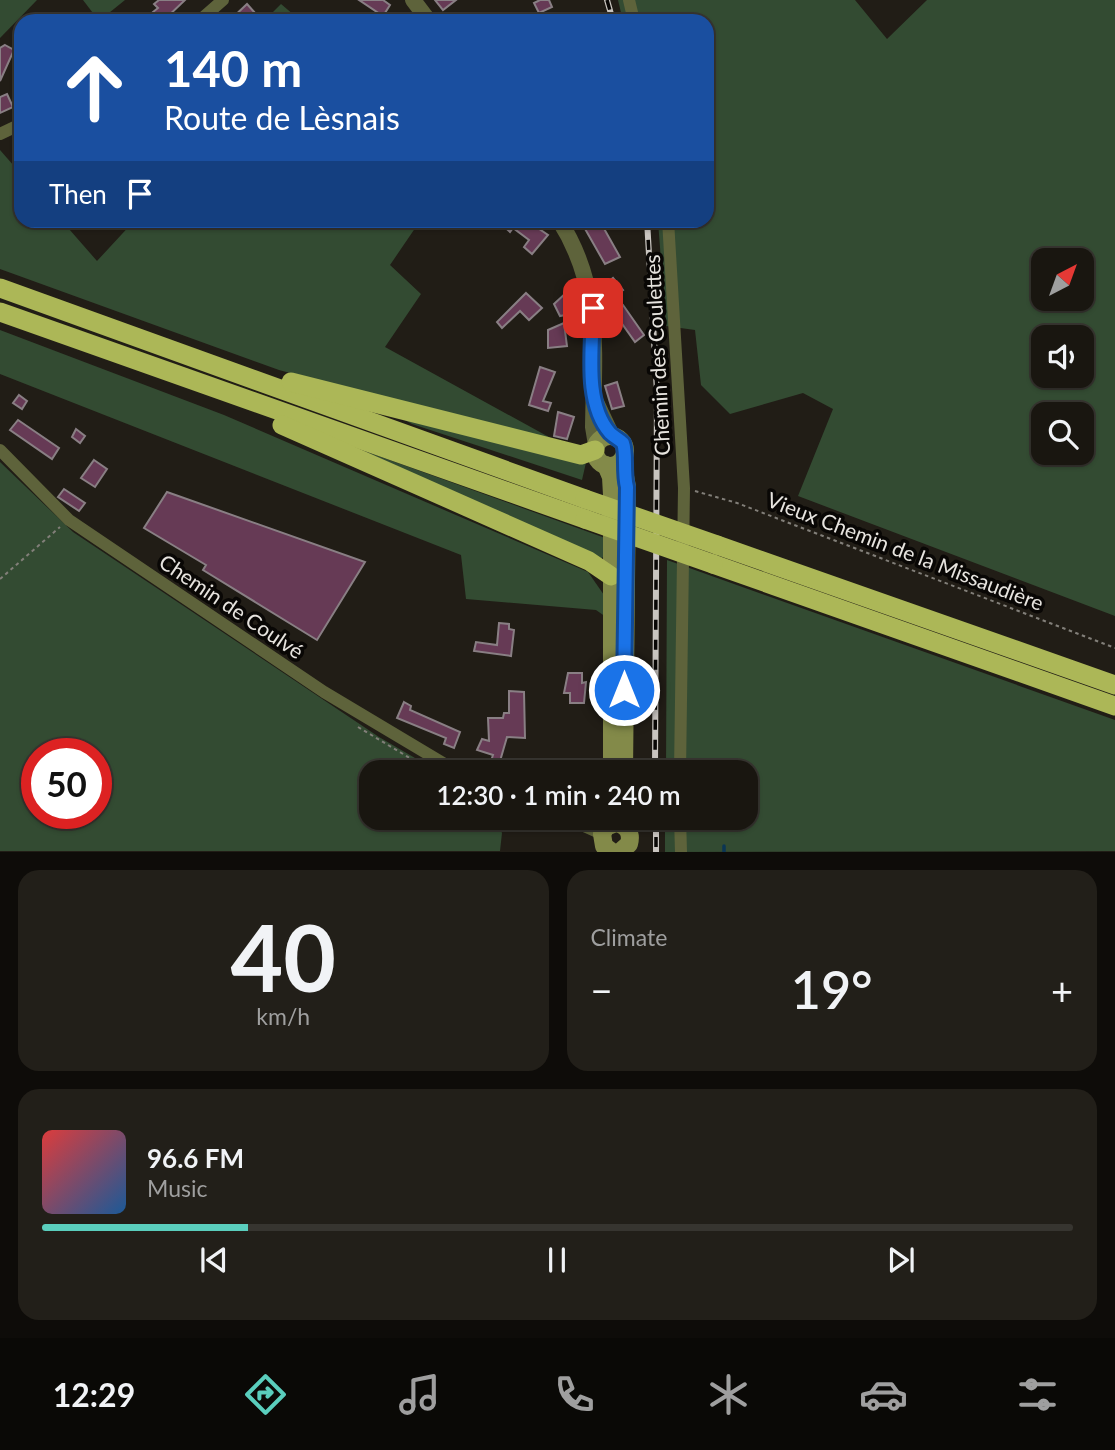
<!DOCTYPE html>
<html lang="en">
<head>
<meta charset="utf-8">
<style>
  :root { --surface:#191610; --page:#221f19; --text:#f1f3f6; --muted:#9f9f9f; --line:#373530; --accent:#5acebd }
  body { margin:0; font-family:Lato,sans-serif; background:var(--page); color:var(--text); height:100vh; display:flex; flex-direction:column; font-size:26px; white-space:nowrap }
  * { box-sizing:border-box; margin:0 }
  p { font-size:23px; color:var(--muted) }
  .icon { flex:none; width:38px; height:38px; fill:none; stroke:currentColor; stroke-width:2; stroke-linecap:round; stroke-linejoin:round }
  .map { position:relative; height:852px; overflow:hidden }
  .drawer { display:flex; flex-direction:column; gap:18px; padding:18px; background:#0e0c09; flex:1 }
  .drawer>* { flex:none }
  .hud { position:absolute; left:14px; top:14px; width:700px; height:214px; border-radius:21px; box-shadow:0 2px 5px #0004,0 0 0 2px var(--line); background:#1a4fa0; color:#fff; overflow:hidden }
  .needle { width:46px; rotate:41deg }
  .fabs { position:absolute; left:1031px; top:248px; display:grid; gap:14px }
  .fabs a { display:grid; place-items:center; width:63px; height:63px; border-radius:14px; background:var(--surface); box-shadow:0 2px 5px #0004,0 0 0 2px var(--line); font-size:35px }
  .speed { position:absolute; left:21px; top:738px; display:flex; gap:14px; font-size:35px; font-weight:700; text-align:center }
  .speed>* { display:grid; place-content:center; width:91px; height:91px; border-radius:50%; background:var(--surface); box-shadow:0 2px 5px #0004,0 0 0 2px var(--line); line-height:1 }
  .speed .limit { border:10px solid #d22; background:#fff; color:#111 }
  .pin { position:absolute; display:grid; place-items:center; width:60px; height:60px; color:#fff; margin:-30px; border-radius:14px; box-shadow:0 4px 10px #0006 }
  .me { position:absolute; width:77px; margin:-38px; rotate:0deg; stroke-linejoin:round; filter:drop-shadow(0 0 5px #0008) }
  .turn { display:flex; align-items:center; gap:24px; height:147px; padding:0 35px; font-size:32px }
  .turn .icon { width:91px; height:91px; stroke-width:2.5 }
  .turn b { display:block; font-size:49px; line-height:60px }
  .then { display:flex; align-items:center; height:66px; padding:0 35px; background:#0003; gap:14px; font-size:26px }
  .big { font-size:52px; font-weight:600; line-height:1.1 }
  .drawer .card { flex:1; display:flex; flex-direction:column; justify-content:center; gap:10px; min-width:0; padding:0 24px; border-radius:21px; background:var(--page) }
  .drawer .dial { align-items:center; gap:0 }
  .dial b { font-size:91px; line-height:1 }
  .song { display:flex; align-items:center; gap:21px }
  .cover { width:84px; height:84px; border-radius:10px; background:linear-gradient(135deg,hsl(0 70% 55%),hsl(210 70% 35%)) }
  .played { height:7px; border-radius:4px; background:linear-gradient(90deg,var(--accent) 20%,var(--line) 20%) }
  .keys { display:flex; justify-content:space-around; direction:ltr }
  .heat { display:flex; justify-content:space-between; align-items:center; font-size:38px; direction:ltr }
  .drawer .tiles { flex:1; display:grid; gap:18px; grid-template-columns:1fr 1fr }
  .card:last-child { grid-column:span 2 }
  .trip { position:absolute; left:359px; top:760px; width:399px; height:70px; border-radius:21px; background:var(--surface); box-shadow:0 2px 5px #0004,0 0 0 2px var(--line); font-weight:600; line-height:70px; text-align:center }
  .tabs { display:flex; height:112px; justify-content:space-around; align-items:center; background:#0a0906; color:var(--muted) }
  .tabs .icon { width:49px; height:49px }
  .tabs .selected { color:var(--accent) }
  .tabs b { font-size:32px; color:var(--text) }
  .map>svg:first-child { display:block }
  .green { fill:#334b32; fill-rule:evenodd }
  .lines { fill:none; stroke-linecap:round; stroke-linejoin:round }
  .stream { stroke:#0b3554; stroke-width:3.5 }
  .building { fill:#663a55; stroke:#897f84; stroke-width:2 }
  .path { stroke:#827f79; stroke-width:2; stroke-dasharray:3.5 3.5; stroke-linecap:butt }
  .minor { stroke:#5e633b; stroke-width:12 }
  .tertiary { stroke:#5e633b; stroke-width:16 }
  .secondary { stroke:#838a49; stroke-width:18 }
  .trunk { stroke:#acb757; stroke-width:19 }
  .rail-casing { stroke:#c9c5c0; stroke-width:6 }
  .rail { stroke:#090705; stroke-width:3.5; stroke-dasharray:10; stroke-linecap:butt }
  .trunk-bridge { stroke:#acb757; stroke-width:19 }
  .route-casing { stroke:#114b97; stroke-width:18 }
  .route { stroke:#1a73e8; stroke-width:12 }
  .labels { text-anchor:middle; stroke-width:7; stroke-linejoin:round; paint-order:stroke }
  .street-label { font-size:21px; fill:#e7e4df; stroke:#090705 }
</style>
</head>
<body>
<div class="map">
<svg width="1115" height="852" viewBox="0 0 1115 852">
  <rect width="100%" height="100%" fill="#211d16"/>
  <g class="green">
    <polygon points="0,0 37,0 0,38"/>
    <polygon points="83,0 125,0 99,21"/>
    <path d="M618 0H855L887 39 927 0H1115V616L798 496 833 409 803 393 730 414 701 385 695 330 666 326 658 221 707 220V21H623ZM1043 261H1082V299H1043ZM1043 338H1082V376H1043ZM1043 415H1082V453H1043Z"/>
    <polygon points="281,4 301,21 264,21"/>
    <polygon points="0,150 21,174 21,220 62,221 97,261 134,221 420,221 390,265 421,294 385,347 587,458 582,480 412,424 350,389 279,370 0,269"/>
    <polygon points="0,330 224,415 588,572 604,595 606,617 596,610 466,599 461,555 0,374"/>
    <polygon points="359,449 608,539 608,552 601,559"/>
    <path d="M0 462 73 532 379 737 439 772H371V817H495L502 833 500 851H0ZM37 754H96V814H37Z"/>
    <polygon points="667,560 1115,720 1115,851 665,852 665,817 746,817 746,772 666,772"/>
  </g>
  <g class="lines">
    <polyline class="stream" points="724,846 724,852"/>
  </g>
  <g class="building">
    <polygon points="159,0 185,0 163,21 142,21 158,8 154,4"/>
    <polygon points="359,0 383,0 390,5 383,16"/>
    <polygon points="435,0 456,0 443,10"/>
    <polygon points="540,0 549,0 552,7 539,13 534,3"/>
    <polygon points="247,4 255,13 246,21 229,21"/>
    <polygon points="5,45 14,50 0,81 0,48"/>
    <polygon points="7,94 13,107 0,113 0,97"/>
    <polygon points="497,220 526,220 548,235 532,254 524,247 529,240 513,228 510,232"/>
    <polygon points="580,220 594,220 597,227 602,225 620,257 605,264"/>
    <polygon points="613,278 623,290 615,296 606,284"/>
    <polygon points="526,293 542,308 529,320 520,311 502,328 497,322"/>
    <polygon points="566,293 572,299 575,313 560,316 554,304"/>
    <polygon points="623,305 644,335 635,342 613,311"/>
    <polygon points="564,323 567,346 548,348 548,330"/>
    <polygon points="540,367 555,372 543,401 551,403 548,411 529,405"/>
    <polygon points="617,382 624,406 612,409 605,386"/>
    <polygon points="19,395 27,401 22,409 13,403"/>
    <polygon points="558,412 574,417 567,439 554,436"/>
    <polygon points="18,420 59,448 52,459 10,430"/>
    <polygon points="76,429 85,436 80,443 72,437"/>
    <polygon points="94,460 107,469 95,487 81,478"/>
    <polygon points="64,489 85,503 79,511 58,497"/>
    <polygon points="167,492 365,562 317,640 203,570 206,565 144,528"/>
    <polygon points="499,623 509,624 509,629 514,630 511,656 474,651 476,642 497,645"/>
    <polygon points="568,673 582,673 582,683 586,682 584,703 570,703 570,693 564,693"/>
    <polygon points="509,691 524,692 525,738 507,737 498,768 490,764 493,755 477,750 482,739 489,741 488,718 503,718 504,713 509,713"/>
    <polygon points="404,702 411,706 410,710 460,732 454,748 444,744 446,738 397,718"/>
  </g>
  <g class="lines">
    <g class="path">
      <polyline points="695,491 737,503 1115,648"/>
      <polyline points="0,579 60,527"/>
      <polyline points="358,727 433,772"/>
      <polyline points="524,817 557,827"/>
    </g>
    <g class="minor">
      <polyline points="629,0 634,21"/>
      <polyline points="199,21 223,0"/>
      <polyline points="0,134 21,124"/>
      <polyline points="668,220 684,488 680,772"/>
      <polyline points="0,450 69,520 324,692 458,772"/>
      <polyline points="564,817 602,834"/>
      <polyline points="680,817 681,852"/>
    </g>
    <g class="tertiary">
      <polyline points="413,0 429,21"/>
      <path d="M559 220C602 287 594 352 593 427L596 445"/>
      <polyline points="596,402 612,436"/>
    </g>
    <g class="secondary">
      <circle cx="610" cy="451" r="15"/>
      <polyline points="622,460 627,487 624,772"/>
      <polyline points="606,465 611,477 612,495 612,765"/>
      <path d="M612 852 604 846 602 834 606 827 616 823C627 825 632 833 629 844L620 852"/>
    </g>
    <g class="trunk">
      <polyline points="0,288 585,499"/>
      <polyline points="0,312 585,519"/>
      <polyline points="291,382 581,455 595,450"/>
      <polyline points="282,425 589,561 611,576"/>
      <polyline points="717,545 1115,685"/>
      <polyline points="713,564 1115,706"/>
    </g>
    <g class="rail-casing">
      <g id="rail">
        <polyline points="607,0 613,21"/>
        <polyline points="647,220 657,392 655,772"/>
        <polyline points="656,817 656,852"/>
      </g>
    </g>
    <use href="#rail" class="rail"/>
    <g class="trunk-bridge">
      <polyline points="585,499 717,545"/>
      <polyline points="585,519 713,564"/>
    </g>
  </g>
  <g class="lines">
    <g class="route-casing">
      <path id="route" d="M593 308C593 346 583 402 610 433 614 437 619 439 623 443 627 454 623 471 627 487L624 690"/>
    </g>
    <use href="#route" class="route"/>
  </g>
  <g class="labels">
    <g class="street-label">
      <text transform="translate(658 355) rotate(-93)" y="7">Chemin des Coulettes</text>
      <text transform="translate(905 552) rotate(21)" y="7">Vieux Chemin de la Missaudière</text>
      <text transform="translate(231 607) rotate(34)" y="7">Chemin de Coulvé</text>
    </g>
  </g>
</svg>
<div class="fabs">
<a><svg class="needle" viewBox="-14 -14 28 28"><path d="M0-13l5 13h-10z" fill="#e53935"/><path d="M0 13l5-13h-10z" fill="#9f9f9f"/></svg></a>
<a><svg class="icon" aria-label="sound" viewBox="0 0 24 24"><path d="M4 9h4l5-4v14l-5-4H4zM17 9q2 3 0 6"/></svg></a>
<a><svg class="icon" aria-label="search" viewBox="0 0 24 24"><circle cx="10" cy="10" r="6"/><path d="M15 15l6 6"/></svg></a>
</div>
<div class="speed"><div class="limit">50</div></div>
<div class="pin" style="left:593px;top:308px;background:#d93025"><svg class="icon" aria-label="arrive" viewBox="0 0 24 24"><path d="M6 21V4h12l-3 4 3 4H6"/></svg></div>
<svg class="me" style="left:624px;top:690px" viewBox="-20 -20 40 40"><circle r="17" fill="#1a73e8" stroke="#fff" stroke-width="3"/><path d="M0-11L8 9 0 5-8 9z" fill="#fff"/></svg>
<div class="trip">12:30 · 1 min · 240 m</div>
<div class="hud">
<div class="turn"><svg class="icon" aria-label="ahead" viewBox="0 0 24 24"><path d="M12 20V5M6 11l6-6 6 6"/></svg><div><b>140 m</b>Route de Lèsnais</div></div>
<div class="then">Then<svg class="icon" aria-label="arrive" viewBox="0 0 24 24"><path d="M6 21V4h12l-3 4 3 4H6"/></svg></div>
</div>
</div>
<section class="drawer">
<div class="tiles">
<div class="card dial"><b>40</b><p>km/h</p></div>
<div class="card"><p>Climate</p>
<div class="heat"><a>−</a><b class="big">19°</b><a>+</a></div>
</div>
<div class="card">
<div class="song"><i class="cover"></i><div><b>96.6 FM</b><p>Music</p></div></div>
<div class="played"></div>
<div class="keys"><svg class="icon" aria-label="previous" viewBox="0 0 24 24"><path d="M18 5L8 12l10 7zM5 5v14"/></svg><svg class="icon" aria-label="pause" viewBox="0 0 24 24"><path d="M8 5v14M16 5v14"/></svg><svg class="icon" aria-label="next" viewBox="0 0 24 24"><path d="M6 5l10 7-10 7zM19 5v14"/></svg></div>
</div>
</div>
</section>
<nav class="tabs">
<b>12:29</b>
<svg class="icon selected" aria-label="directions" viewBox="0 0 24 24"><path d="M12 3l9 9-9 9-9-9zM9 14v-3h6M13 9l2 2-2 2"/></svg>
<svg class="icon" aria-label="music" viewBox="0 0 24 24"><path d="M9 18V5l10-2v13"/><circle cx="6" cy="18" r="3"/><circle cx="16" cy="16" r="3"/></svg>
<svg class="icon" aria-label="phone" viewBox="0 0 24 24"><path d="M5 4h4l2 5-3 2q2 4 5 5l2-3 5 2v4C11 20 4 13 5 4z"/></svg>
<svg class="icon" aria-label="climate" viewBox="0 0 24 24"><path d="M12 3v18M4 7l16 10M4 17L20 7"/></svg>
<svg class="icon" aria-label="car" viewBox="0 0 24 24"><path d="M5 17H2v-5l4-1 3-4h7l3 4 3 1v5h-3M9 17h6M6 11h13"/><circle cx="7" cy="17" r="2"/><circle cx="17" cy="17" r="2"/></svg>
<svg class="icon" aria-label="filters" viewBox="0 0 24 24"><path d="M4 7h16M4 17h16"/><circle cx="9" cy="7" r="2"/><circle cx="15" cy="17" r="2"/></svg>
</nav>
</body>
</html>
